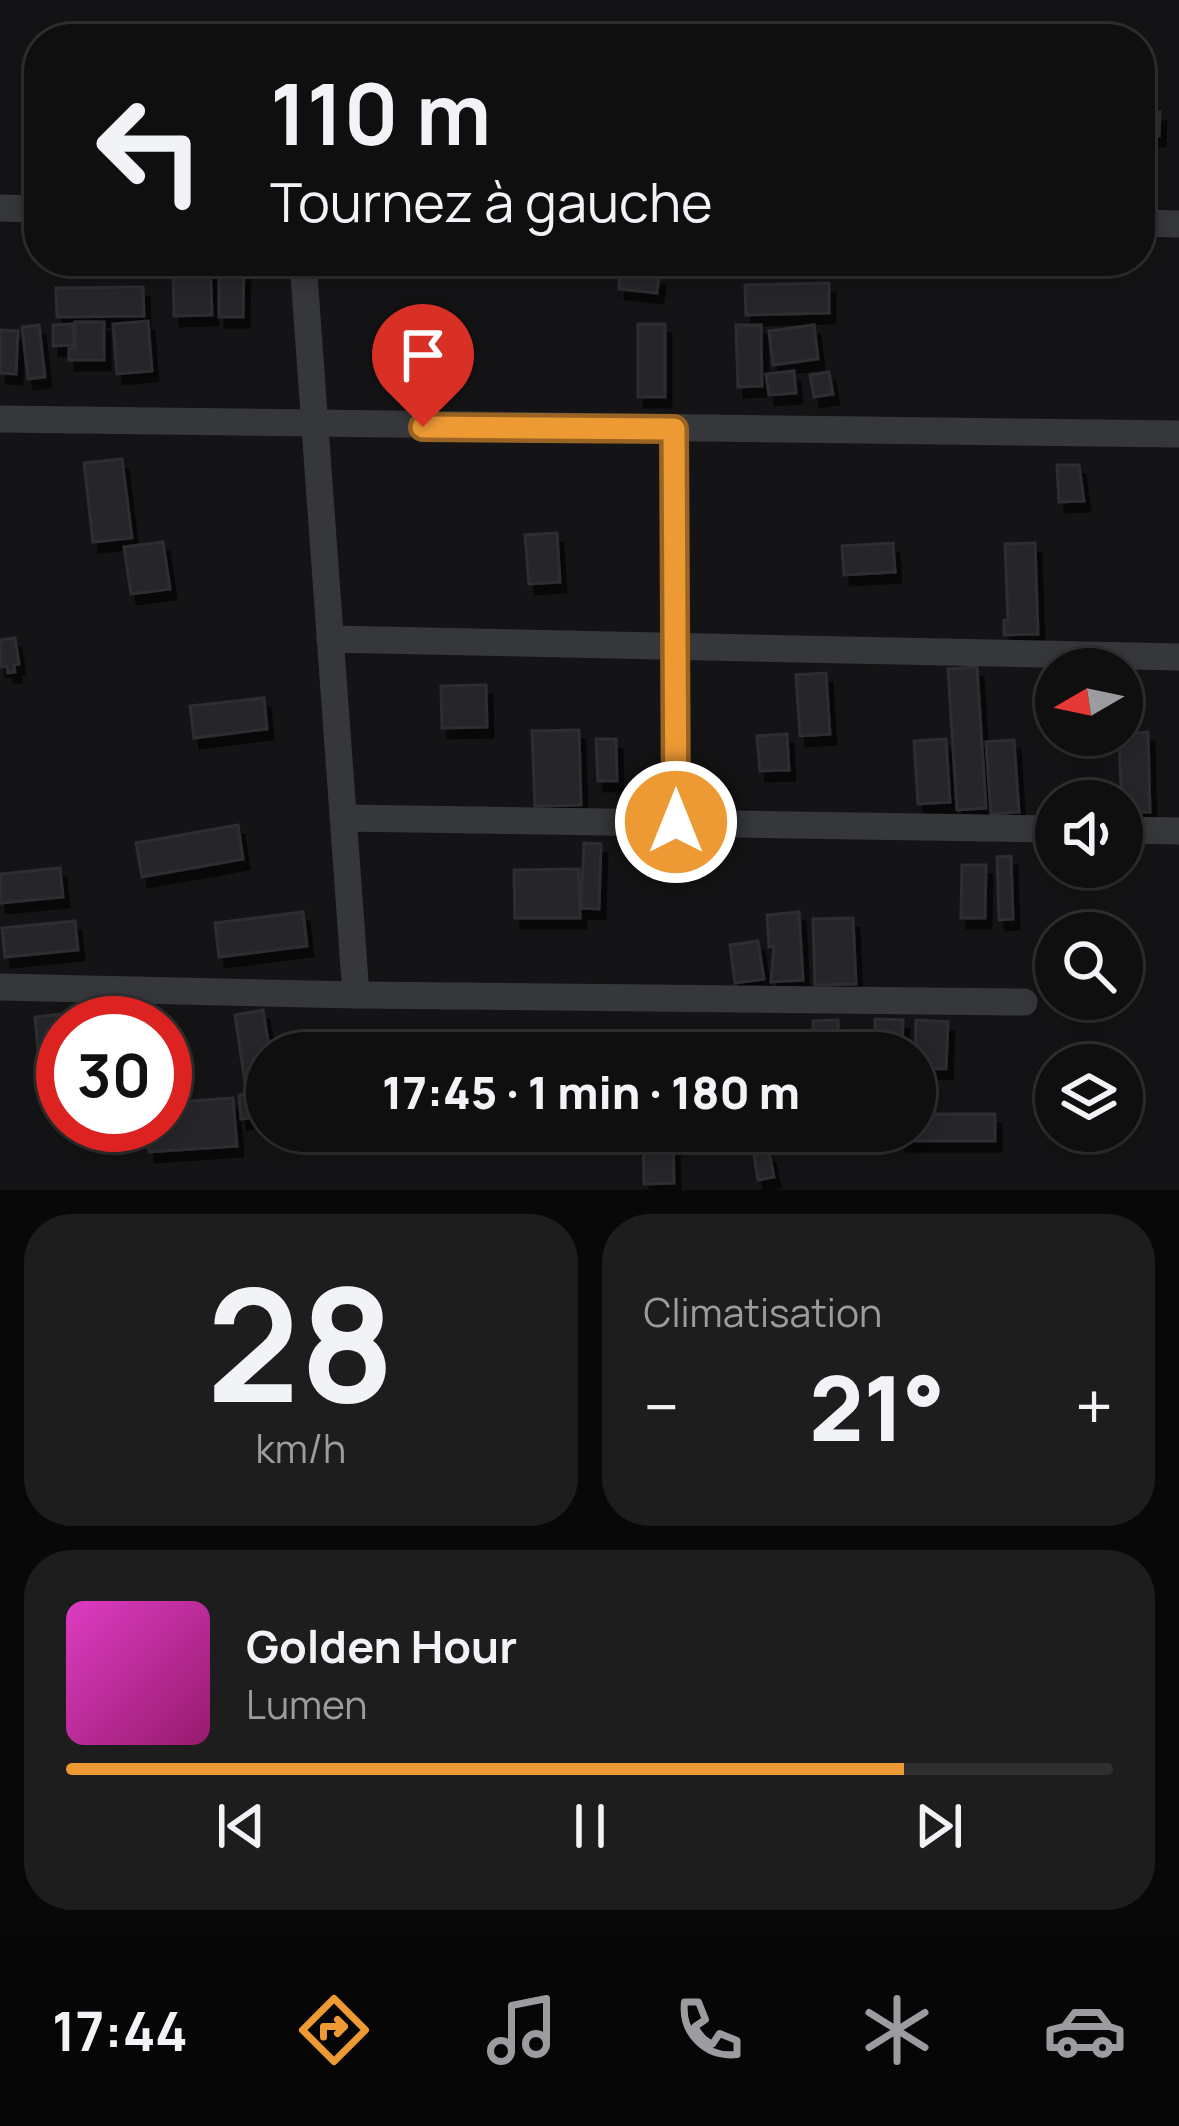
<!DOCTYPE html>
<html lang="fr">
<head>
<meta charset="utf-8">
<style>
  :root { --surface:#0f0f10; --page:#1d1d1e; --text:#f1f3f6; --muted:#9b9c9f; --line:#2f2f30; --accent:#ed9a34 }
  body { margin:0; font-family:Manrope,sans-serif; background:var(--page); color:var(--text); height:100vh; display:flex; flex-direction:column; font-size:45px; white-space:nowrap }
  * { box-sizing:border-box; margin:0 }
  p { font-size:39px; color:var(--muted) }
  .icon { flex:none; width:66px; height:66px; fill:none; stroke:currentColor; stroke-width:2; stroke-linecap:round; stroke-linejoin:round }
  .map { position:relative; height:1190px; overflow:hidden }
  .sheet { display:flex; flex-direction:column; gap:24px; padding:24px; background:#080809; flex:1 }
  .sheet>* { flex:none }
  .hud { position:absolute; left:24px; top:24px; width:1131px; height:252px; border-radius:48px; box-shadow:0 6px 18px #0003,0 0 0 3px var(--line); background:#0f0f10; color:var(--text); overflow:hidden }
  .needle { width:78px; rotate:261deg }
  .tools { position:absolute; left:1035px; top:648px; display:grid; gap:24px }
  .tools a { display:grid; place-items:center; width:108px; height:108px; border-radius:50%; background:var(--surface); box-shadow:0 6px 18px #0003,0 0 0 3px var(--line); font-size:60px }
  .speed { position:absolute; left:36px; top:996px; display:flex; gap:24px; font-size:60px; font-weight:700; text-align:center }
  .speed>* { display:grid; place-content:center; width:156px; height:156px; border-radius:50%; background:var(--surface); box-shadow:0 6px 18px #0003,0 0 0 3px var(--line); line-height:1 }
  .speed .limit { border:18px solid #d22; background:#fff; color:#111 }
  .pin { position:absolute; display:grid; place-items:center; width:102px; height:102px; color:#fff; margin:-123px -51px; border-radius:50% 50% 50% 0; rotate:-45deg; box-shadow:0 0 12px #0007 }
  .pin .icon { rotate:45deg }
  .me { position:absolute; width:132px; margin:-66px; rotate:0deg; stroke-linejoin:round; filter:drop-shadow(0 0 9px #0008) }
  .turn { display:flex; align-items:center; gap:42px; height:252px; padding:0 48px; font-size:54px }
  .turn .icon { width:156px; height:156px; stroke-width:2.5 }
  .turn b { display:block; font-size:84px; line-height:102px }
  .big { font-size:90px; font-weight:800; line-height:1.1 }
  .sheet .card { flex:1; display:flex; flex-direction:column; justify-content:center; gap:18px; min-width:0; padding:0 42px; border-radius:48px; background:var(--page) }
  .sheet .dial { align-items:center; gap:0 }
  .dial b { font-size:156px; line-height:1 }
  .song { display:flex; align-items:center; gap:36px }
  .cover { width:144px; height:144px; border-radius:18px; background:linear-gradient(135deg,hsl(310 70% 55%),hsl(320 70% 35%)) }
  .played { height:12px; border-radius:6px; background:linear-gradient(90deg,var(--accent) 80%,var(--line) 80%) }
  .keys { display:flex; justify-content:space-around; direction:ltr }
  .heat { display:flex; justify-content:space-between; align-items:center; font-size:66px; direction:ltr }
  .sheet .tiles { flex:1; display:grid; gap:24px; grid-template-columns:1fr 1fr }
  .card:last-child { grid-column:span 2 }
  .trip { position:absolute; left:246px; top:1032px; width:690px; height:120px; border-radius:60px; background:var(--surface); box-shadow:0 6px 18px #0003,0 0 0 3px var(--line); font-weight:800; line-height:120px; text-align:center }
  .tabs { display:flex; height:192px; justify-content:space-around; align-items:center; background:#060606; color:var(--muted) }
  .tabs .icon { width:84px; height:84px }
  .tabs .on { color:var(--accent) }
  .tabs b { font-size:54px; color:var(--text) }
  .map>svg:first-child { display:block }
  .building { fill:#27272a; stroke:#2e2e32; stroke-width:3; filter:url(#shadow) }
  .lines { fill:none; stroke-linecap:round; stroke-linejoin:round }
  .street { stroke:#35373b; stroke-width:27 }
  .route-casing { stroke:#9a6422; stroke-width:30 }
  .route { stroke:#ed9a34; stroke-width:21 }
</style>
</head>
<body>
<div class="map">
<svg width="1179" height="1190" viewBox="0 0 1179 1190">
  <defs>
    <filter id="shadow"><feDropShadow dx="6" dy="10" stdDeviation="0" flood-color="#0009"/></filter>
  </defs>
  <rect width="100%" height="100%" fill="#141416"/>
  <g class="building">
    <polygon points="1140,111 1160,112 1159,136 1140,135"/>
    <polygon points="219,261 244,261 243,317 219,317"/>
    <polygon points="210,262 212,315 174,316 173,263"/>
    <polygon points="620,272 659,276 657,293 619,289"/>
    <polygon points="829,283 829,313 746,315 745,285"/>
    <polygon points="143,287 144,316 57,317 56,288"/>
    <polygon points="148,321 152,371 117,374 113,324"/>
    <polygon points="75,322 104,322 104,360 69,360 69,349 75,348"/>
    <polygon points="73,324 74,345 53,346 53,325"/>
    <rect x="638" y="324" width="27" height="73"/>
    <polygon points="39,325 45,377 28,379 22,327"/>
    <polygon points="736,325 761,325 762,386 738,387"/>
    <polygon points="814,325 818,359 773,365 769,331"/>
    <polygon points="0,330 18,331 16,374 0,373"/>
    <polygon points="794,371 796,393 769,395 766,374"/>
    <polygon points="829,372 833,394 814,397 810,375"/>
    <polygon points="122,459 132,538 93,542 84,463"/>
    <polygon points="1057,465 1079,465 1084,501 1059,502"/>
    <polygon points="557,533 560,582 529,584 525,535"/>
    <polygon points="163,542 170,589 131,594 124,547"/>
    <polygon points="893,543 895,572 844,575 842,546"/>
    <polygon points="1035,543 1038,634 1004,635 1004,620 1008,620 1005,544"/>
    <polygon points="15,638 19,664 14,665 15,672 8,673 7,666 0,667 0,640"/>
    <polygon points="977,667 986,808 957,810 948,669"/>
    <polygon points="826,673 830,734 800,736 796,675"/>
    <polygon points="486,685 487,727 442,728 441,686"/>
    <polygon points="264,698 267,729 194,738 190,706"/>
    <polygon points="579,730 581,805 535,806 532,731"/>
    <polygon points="1148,732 1150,812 1122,813 1119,735"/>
    <polygon points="787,734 789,770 760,771 757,736"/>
    <polygon points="596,739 616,739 617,781 598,781"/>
    <polygon points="946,739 950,802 918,804 914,741"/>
    <polygon points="1014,740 1019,812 991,814 986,742"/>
    <polygon points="238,825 243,859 142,877 136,843"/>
    <polygon points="584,843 601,844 599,909 581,908"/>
    <polygon points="1011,856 1013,919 999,920 997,857"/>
    <polygon points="962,865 986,865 985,918 961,918"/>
    <polygon points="60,868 63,897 0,903 0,874"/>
    <polygon points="579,869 580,918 515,918 514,870"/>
    <polygon points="303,912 307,946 219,957 215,923"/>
    <polygon points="799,912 803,980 771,982 774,946 769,947 767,915"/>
    <polygon points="853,918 856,984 815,985 813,919"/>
    <polygon points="75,921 78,950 5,957 2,928"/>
    <polygon points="758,941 764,979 735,983 730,945"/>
    <polygon points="263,1010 270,1053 267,1079 245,1083 235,1015"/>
    <polygon points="72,1013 73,1023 63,1023 63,1082 41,1084 35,1017"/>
    <polygon points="875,1019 903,1020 902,1053 875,1053"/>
    <polygon points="838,1020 839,1053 814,1053 813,1021"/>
    <polygon points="916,1020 948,1022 946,1069 915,1068"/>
    <polygon points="267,1092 267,1116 241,1119 239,1095"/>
    <polygon points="233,1098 237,1146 149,1152 147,1125 165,1125 165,1103"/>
    <polygon points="915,1114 995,1114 995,1141 900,1141 900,1131 915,1131"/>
    <polygon points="394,1131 456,1131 456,1139 394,1141"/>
    <polygon points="643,1131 673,1131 674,1183 644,1184"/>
    <polygon points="769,1153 774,1177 758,1180 754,1155"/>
  </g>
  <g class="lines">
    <g class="street">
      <polyline points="0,208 39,209"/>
      <polyline points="1140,223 1179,224"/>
      <polyline points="303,261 356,995"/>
      <polyline points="0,419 1179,434"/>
      <polyline points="674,429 676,822"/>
      <polyline points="330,639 1179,657"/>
      <polyline points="343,818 1056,829"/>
      <polyline points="1122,830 1179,831"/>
      <polyline points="0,987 356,995 1024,1002"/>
    </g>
  </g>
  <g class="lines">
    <g class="route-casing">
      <polyline id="route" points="423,427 674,429 676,822"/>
    </g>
    <use href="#route" class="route"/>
  </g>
</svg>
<div class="tools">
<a><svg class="needle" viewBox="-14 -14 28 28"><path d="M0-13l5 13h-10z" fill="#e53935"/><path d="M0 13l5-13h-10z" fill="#9b9c9f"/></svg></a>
<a><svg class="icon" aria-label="sound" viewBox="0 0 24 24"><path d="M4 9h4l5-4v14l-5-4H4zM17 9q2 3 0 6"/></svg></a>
<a><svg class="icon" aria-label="search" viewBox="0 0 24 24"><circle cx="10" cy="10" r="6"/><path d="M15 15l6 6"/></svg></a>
<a><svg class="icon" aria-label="layers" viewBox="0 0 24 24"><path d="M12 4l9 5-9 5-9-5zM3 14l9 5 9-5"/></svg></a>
</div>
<div class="speed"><div class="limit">30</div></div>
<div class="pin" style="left:423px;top:427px;background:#d93025"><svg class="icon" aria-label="arrive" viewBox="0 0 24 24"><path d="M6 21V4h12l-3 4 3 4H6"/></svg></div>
<svg class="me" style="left:676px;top:822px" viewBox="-20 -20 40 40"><circle r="17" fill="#ed9a34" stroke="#fff" stroke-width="3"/><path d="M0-11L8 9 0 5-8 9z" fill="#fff"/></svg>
<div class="trip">17:45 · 1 min · 180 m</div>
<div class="hud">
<div class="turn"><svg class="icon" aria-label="left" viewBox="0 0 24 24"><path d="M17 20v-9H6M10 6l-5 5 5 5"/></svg><div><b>110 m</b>Tournez à gauche</div></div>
</div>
</div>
<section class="sheet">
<div class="tiles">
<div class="card dial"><b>28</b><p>km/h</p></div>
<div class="card"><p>Climatisation</p>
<div class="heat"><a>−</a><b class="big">21°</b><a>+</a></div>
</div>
<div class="card">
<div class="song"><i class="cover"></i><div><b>Golden Hour</b><p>Lumen</p></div></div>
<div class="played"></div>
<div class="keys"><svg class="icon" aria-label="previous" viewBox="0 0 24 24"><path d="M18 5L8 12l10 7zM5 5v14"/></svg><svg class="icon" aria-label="pause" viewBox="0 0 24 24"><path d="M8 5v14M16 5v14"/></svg><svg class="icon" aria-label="next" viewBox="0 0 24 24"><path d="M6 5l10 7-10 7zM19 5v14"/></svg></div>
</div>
</div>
</section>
<nav class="tabs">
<b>17:44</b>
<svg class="icon on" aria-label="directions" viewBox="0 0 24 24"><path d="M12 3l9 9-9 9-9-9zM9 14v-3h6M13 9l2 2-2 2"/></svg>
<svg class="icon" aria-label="music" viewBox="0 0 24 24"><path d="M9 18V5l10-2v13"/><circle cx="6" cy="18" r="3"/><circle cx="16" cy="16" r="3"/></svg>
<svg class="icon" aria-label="phone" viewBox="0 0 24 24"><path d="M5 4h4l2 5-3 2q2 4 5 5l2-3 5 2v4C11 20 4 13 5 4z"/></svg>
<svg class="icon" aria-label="climate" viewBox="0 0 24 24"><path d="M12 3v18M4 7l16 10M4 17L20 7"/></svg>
<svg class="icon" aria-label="car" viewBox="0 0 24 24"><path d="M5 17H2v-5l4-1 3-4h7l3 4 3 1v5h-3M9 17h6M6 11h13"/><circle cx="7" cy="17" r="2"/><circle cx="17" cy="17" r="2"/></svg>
</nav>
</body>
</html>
